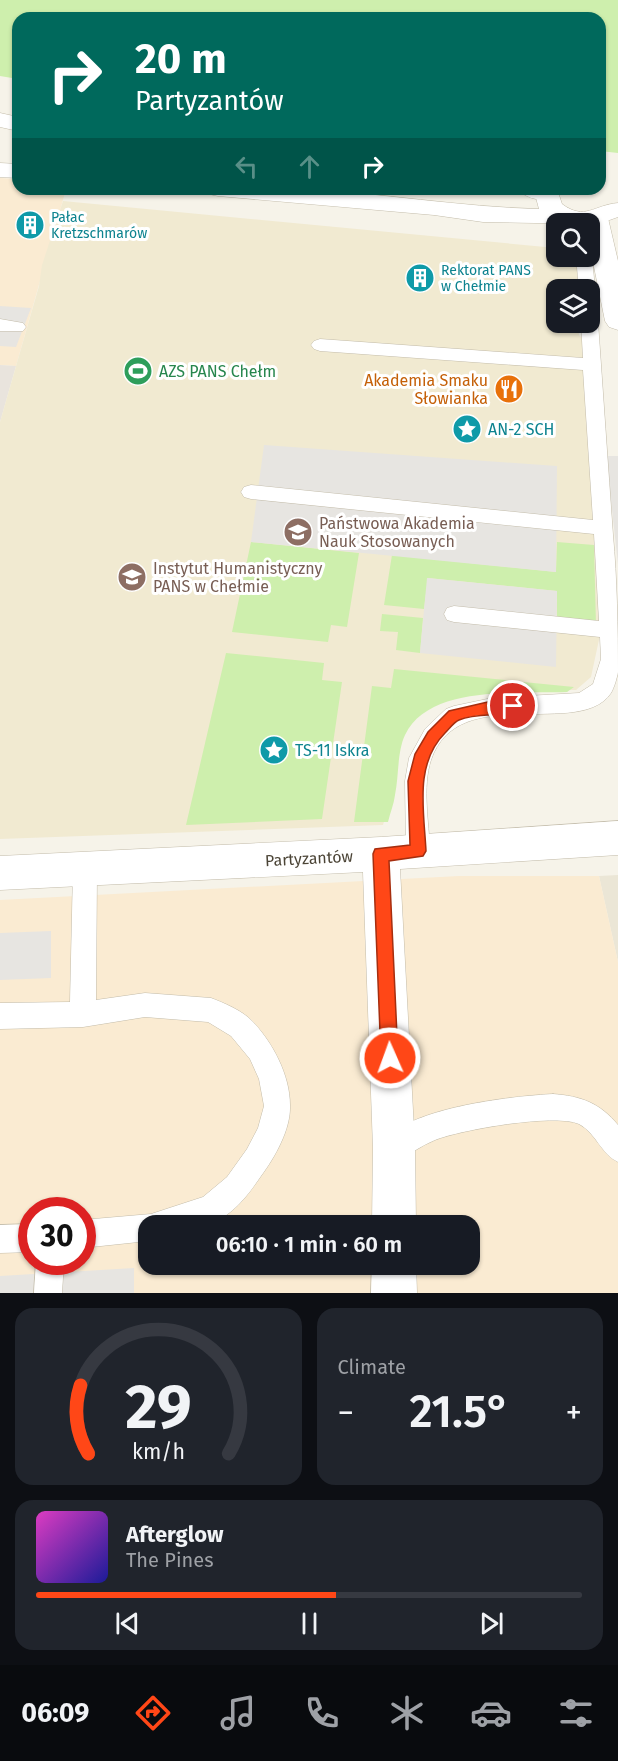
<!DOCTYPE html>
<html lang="en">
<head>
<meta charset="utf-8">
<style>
  :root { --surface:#171b24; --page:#20242c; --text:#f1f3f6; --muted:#9ea1a6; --line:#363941; --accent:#ff4717 }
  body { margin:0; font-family:"Fira Sans",sans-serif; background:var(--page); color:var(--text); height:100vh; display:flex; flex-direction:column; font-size:22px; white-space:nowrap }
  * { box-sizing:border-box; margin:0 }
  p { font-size:20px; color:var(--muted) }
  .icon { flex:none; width:33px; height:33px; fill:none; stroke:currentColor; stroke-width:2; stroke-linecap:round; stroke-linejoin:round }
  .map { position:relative; height:1293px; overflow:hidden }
  .drawer { display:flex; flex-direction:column; gap:15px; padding:15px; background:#0d0f14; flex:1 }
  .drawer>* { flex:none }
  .hud { position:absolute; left:12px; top:12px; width:594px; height:183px; border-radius:18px; box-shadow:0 2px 4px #0004; background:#00695c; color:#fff; overflow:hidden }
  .tools { position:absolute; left:546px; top:213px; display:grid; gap:12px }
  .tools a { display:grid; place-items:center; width:54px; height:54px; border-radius:12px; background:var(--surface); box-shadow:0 2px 4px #0004; font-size:30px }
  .speed { position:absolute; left:18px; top:1197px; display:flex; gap:12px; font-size:30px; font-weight:700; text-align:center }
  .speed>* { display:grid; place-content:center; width:78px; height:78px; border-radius:50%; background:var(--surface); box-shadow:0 2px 4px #0004; line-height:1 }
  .speed .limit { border:9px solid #d22; background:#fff; color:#111 }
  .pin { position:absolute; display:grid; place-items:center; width:51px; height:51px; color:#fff; margin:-26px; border:3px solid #fff; border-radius:50%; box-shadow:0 2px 6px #0007 }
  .me { position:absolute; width:66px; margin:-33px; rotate:358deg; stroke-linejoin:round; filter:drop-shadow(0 0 4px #0008) }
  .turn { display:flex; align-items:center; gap:21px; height:126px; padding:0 24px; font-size:27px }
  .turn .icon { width:78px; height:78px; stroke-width:2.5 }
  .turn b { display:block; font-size:42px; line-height:51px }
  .lanes { display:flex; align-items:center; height:57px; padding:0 24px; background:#0003; justify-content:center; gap:30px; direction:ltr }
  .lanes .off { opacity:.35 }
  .big { font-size:45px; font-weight:600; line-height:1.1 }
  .drawer .widget { flex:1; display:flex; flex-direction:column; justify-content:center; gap:9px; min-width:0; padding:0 21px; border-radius:18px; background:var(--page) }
  .drawer .dial { align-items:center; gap:0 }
  .dial svg { height:156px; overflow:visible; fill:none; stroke:var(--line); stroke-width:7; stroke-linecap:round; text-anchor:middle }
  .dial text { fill:var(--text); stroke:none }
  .song { display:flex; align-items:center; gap:18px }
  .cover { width:72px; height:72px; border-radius:9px; background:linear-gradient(135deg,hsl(310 70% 55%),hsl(240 70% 35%)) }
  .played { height:6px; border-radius:3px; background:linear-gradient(90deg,var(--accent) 55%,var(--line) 55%) }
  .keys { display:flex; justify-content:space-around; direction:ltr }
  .heat { display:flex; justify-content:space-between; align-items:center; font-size:33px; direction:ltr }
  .drawer .tiles { flex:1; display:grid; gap:15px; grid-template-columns:1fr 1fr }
  .widget:last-child { grid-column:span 2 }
  .trip { position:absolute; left:138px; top:1215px; width:342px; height:60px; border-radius:18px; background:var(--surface); box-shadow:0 2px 4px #0004; font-weight:600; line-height:60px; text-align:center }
  .tabs { display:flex; height:96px; justify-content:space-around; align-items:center; background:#090b0e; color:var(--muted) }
  .tabs .icon { width:42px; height:42px }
  .tabs .selected { color:var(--accent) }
  .tabs b { font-size:27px; color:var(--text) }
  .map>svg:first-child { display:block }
  .residential { fill:#ebe6d6 }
  .commercial { fill:#faebd2; fill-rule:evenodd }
  .industrial { fill:#e9e4dd }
  .education { fill:#f1ead1 }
  .green { fill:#ceefad }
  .parking { fill:#e7e5e1 }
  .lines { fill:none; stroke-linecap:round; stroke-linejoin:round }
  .service-casing { stroke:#c3bcaa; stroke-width:1 }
  .minor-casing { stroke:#c3bcaa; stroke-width:1 }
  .tertiary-casing { stroke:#c3bcaa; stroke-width:1 }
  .service { fill:#fff; fill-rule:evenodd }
  .minor { fill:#fff; fill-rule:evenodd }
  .tertiary { fill:#fff; fill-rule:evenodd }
  .route { fill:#ff4717; stroke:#a62e0f; stroke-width:1.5 }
  .labels { text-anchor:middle; stroke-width:6; stroke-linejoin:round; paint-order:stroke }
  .far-culture-label { font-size:14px; fill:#0d838f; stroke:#fff; text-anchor:start }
  .leisure-label { font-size:16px; fill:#27864d; stroke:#fff; text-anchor:start }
  .food-label { font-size:16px; fill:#c56008; stroke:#fff; text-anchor:end }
  .culture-label { font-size:16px; fill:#0d838f; stroke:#fff; text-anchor:start }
  .education-label { font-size:16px; fill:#785e54; stroke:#fff; text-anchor:start }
  .street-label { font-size:16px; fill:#4b4436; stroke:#fff }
</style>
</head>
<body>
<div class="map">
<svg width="618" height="1293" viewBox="0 0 618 1293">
  <rect width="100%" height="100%" fill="#f6f3e9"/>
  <polygon class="residential" points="618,875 618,962 599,876"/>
  <g class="commercial">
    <polygon points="0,178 18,179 18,189 66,189 16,366 0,365"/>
    <path d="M459 876H599L618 962V1293H0V900ZM32 1210H82V1262H32ZM148 1226H470V1264H148Z"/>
  </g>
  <polygon class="industrial" points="0,365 16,366 0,422"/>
  <polygon class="education" points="63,201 556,248 556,256 577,257 578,289 556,290 556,322 578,323 579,335 587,343 600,635 591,677 576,690 468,690 421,709 403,731 393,789 383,825 0,839 0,422 39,286 42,265"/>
  <g class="green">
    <polygon points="0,0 618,0 618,153 600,151 600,18 18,18 18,79 0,76"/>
    <polygon points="251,542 359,553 347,627 331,625 328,642 232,632"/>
    <polygon points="557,542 594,545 596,625 557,620 557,591 428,578 424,609 384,605 392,555 556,572"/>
    <polygon points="382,614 423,618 420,653 396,650 398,632 380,631"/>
    <polygon points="226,653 324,663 322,680 342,682 322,819 186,825"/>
    <path d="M394 669 574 687 567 692C520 694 429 684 405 735 397 752 399 776 395 795 394 804 390 813 388 822H354L372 686 391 688Z"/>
  </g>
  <g class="parking">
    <polygon points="0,306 31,308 16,347 0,346"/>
    <polygon points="264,445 557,466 556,572 251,542"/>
    <polygon points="606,456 618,456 618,564"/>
    <polygon points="427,578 557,591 556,667 420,653"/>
    <polygon points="51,931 51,978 0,980 0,933"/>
    <polygon points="134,1268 134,1293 0,1293 0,1276"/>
  </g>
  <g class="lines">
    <g class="service-casing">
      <g id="service">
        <polygon points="590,252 592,256 595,290 590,295 590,290 579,290 576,256 590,256"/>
        <path d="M590 317 595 318 598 322C603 393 608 465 613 535 617 578 618 629 618 672 617 678 614 688 611 693 580 740 458 680 431 760 422 787 429 823 430 851L426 859 418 862 410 859 406 851 405 781 409 758 425 729 446 709 454 706 492 698 579 693 593 684 601 659 600 637 454 622 447 620 444 614 447 608 454 606 599 621 594 534 251 499 244 497 241 492 244 487 251 485 593 520 583 370 320 351 314 349 311 345 314 341 320 339 583 358 581 322H590Z"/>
        <polygon points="0,319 23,323 26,327 23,331 0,331"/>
        <path d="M85 859 93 862 97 870 96 1000 145 993 211 998C224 1003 241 1010 251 1020 272 1041 290 1075 290 1105 291 1129 275 1157 261 1176 250 1192 238 1209 220 1219 199 1230 172 1226 148 1226V1241L82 1248V1220L151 1214 203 1197 227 1177 247 1149 258 1128 264 1106 259 1079 250 1059 231 1036 208 1022 145 1017 83 1027 0 1029V1003L70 1002 73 870 77 862Z"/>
        <path d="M553 1094C581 1096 600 1103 618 1125V1162C601 1154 596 1133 579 1124 555 1113 460 1130 435 1140 420 1146 408 1156 394 1162L384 1158 380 1148C397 1108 514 1096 553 1094Z"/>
        <polygon points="32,1224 32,1252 0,1253 0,1225"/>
        <polygon points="36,1262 64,1262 62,1293 34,1293"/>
      </g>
    </g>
    <g class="minor-casing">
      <g id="minor">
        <polygon points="0,113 18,117 18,131 0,127"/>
        <path d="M518 189H556L559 194 556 199C544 202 525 199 518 189Z"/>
        <polygon points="596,211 605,213 608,218 618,261 618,330 609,327 605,321 590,247 590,224 585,224 584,218 587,213"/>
        <polygon points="618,821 618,855 400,869 415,1148 416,1226 372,1226 373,1148 363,872 0,890 0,856 381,837"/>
        <polygon points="372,1264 416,1264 417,1293 371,1293"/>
      </g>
    </g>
    <g class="tertiary-casing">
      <g id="tertiary">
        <polygon points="0,163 18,164 18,178 0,177"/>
        <path d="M206 189C238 189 270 187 302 189 381 193 460 207 539 209L535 194 538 189H564L559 195 562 204C585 221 594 205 618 203V217L590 227V224L483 222 434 215 218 196 209 194Z"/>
      </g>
    </g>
    <use href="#service" class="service"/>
    <use href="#minor" class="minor"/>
    <use href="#tertiary" class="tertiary"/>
  </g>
  <path class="route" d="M492 701 518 702 520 706 518 711C500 717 477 712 459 720 454 722 449 729 445 733 414 764 424 811 426 851L423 856 389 861 398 1058 396 1064 390 1066 384 1064 381 1058 373 854 375 849 410 845 408 781 415 754 428 732 449 711Z"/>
  <defs>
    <g id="building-disc" transform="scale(1.5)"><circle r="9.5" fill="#0f9aa8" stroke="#fff"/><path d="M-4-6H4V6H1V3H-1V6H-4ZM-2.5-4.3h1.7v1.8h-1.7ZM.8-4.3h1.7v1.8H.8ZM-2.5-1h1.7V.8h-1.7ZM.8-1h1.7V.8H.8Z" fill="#fff"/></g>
    <g id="stadium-disc" transform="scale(1.5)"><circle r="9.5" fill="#2e9e5b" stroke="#fff"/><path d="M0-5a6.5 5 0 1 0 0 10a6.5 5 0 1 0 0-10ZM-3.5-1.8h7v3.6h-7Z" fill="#fff"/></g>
    <g id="restaurant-disc" transform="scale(1.5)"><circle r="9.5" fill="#e8710a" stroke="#fff"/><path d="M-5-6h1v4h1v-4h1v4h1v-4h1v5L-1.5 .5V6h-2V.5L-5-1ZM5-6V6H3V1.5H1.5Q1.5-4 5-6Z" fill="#fff"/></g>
    <g id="sight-disc" transform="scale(1.5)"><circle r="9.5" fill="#0f9aa8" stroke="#fff"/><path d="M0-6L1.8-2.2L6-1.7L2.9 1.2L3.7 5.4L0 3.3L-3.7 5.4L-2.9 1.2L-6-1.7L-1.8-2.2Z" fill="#fff"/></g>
    <g id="university-disc" transform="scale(1.5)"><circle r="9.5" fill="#8d6e63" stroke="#fff"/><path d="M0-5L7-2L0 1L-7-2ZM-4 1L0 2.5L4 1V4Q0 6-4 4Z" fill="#fff"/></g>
  </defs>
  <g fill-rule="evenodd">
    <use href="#building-disc" x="30" y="225"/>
    <use href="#building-disc" x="420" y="278"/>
    <use href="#stadium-disc" x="138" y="371"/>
    <use href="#restaurant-disc" x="509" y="389"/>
    <use href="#sight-disc" x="467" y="429"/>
    <use href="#university-disc" x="298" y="532"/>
    <use href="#university-disc" x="132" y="577"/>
    <use href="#sight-disc" x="274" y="750"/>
  </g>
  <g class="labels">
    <g class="far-culture-label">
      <text x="51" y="222">Pałac<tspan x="51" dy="16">Kretzschmarów</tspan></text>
      <text x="441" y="275">Rektorat PANS<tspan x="441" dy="16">w Chełmie</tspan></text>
    </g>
    <g class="leisure-label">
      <text x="159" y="377">AZS PANS Chełm</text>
    </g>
    <g class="food-label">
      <text x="488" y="386">Akademia Smaku<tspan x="488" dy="18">Słowianka</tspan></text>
    </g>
    <g class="culture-label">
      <text x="488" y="435">AN-2 SCH</text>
      <text x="295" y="756">TS-11 Iskra</text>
    </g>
    <g class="education-label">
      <text x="319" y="529">Państwowa Akademia<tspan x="319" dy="18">Nauk Stosowanych</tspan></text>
      <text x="153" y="574">Instytut Humanistyczny<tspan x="153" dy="18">PANS w Chełmie</tspan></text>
    </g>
    <g class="street-label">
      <text transform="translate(309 858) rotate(-3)" y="6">Partyzantów</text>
    </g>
  </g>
</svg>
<div class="tools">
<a><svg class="icon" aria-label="search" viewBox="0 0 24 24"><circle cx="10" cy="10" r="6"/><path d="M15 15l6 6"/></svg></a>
<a><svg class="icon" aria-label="layers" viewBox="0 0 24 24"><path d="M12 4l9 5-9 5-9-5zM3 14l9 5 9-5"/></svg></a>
</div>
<div class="speed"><div class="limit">30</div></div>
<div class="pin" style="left:513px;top:706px;background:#d93025"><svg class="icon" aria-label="arrive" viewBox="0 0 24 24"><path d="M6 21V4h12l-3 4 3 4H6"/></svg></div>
<svg class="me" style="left:390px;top:1058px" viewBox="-20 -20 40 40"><circle r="17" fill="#ff4717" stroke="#fff" stroke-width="3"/><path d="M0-11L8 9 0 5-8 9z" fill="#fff"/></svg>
<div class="trip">06:10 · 1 min · 60 m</div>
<div class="hud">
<div class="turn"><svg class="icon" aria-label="right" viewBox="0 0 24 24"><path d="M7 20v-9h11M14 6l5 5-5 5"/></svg><div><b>20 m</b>Partyzantów</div></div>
<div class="lanes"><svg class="icon off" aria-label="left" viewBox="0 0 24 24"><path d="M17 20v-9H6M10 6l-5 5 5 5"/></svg><svg class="icon off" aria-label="ahead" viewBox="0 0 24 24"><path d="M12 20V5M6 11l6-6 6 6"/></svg><svg class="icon" aria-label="right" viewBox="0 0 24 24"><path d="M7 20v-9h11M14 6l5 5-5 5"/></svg></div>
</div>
</div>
<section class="drawer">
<div class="tiles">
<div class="widget dial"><svg viewBox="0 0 100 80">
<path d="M14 69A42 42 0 1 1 86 69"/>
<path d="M14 69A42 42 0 0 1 10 34" stroke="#ff4717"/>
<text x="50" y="56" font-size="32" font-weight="700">29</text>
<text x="50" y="72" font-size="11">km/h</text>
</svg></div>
<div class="widget"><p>Climate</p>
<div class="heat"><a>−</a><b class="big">21.5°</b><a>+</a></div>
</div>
<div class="widget">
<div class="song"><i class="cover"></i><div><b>Afterglow</b><p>The Pines</p></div></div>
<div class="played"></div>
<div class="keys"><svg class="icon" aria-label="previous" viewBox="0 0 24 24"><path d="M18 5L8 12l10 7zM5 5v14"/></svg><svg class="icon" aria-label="pause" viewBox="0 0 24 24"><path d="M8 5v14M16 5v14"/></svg><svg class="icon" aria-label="next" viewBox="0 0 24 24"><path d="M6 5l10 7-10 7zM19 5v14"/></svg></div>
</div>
</div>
</section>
<nav class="tabs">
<b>06:09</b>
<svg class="icon selected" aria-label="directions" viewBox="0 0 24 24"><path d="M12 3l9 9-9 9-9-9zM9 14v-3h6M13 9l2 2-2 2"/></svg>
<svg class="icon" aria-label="music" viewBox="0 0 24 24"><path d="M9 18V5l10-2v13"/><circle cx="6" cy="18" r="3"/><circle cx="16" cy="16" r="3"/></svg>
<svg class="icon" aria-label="phone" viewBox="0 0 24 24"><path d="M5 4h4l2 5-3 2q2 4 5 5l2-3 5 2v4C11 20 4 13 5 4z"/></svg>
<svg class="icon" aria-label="climate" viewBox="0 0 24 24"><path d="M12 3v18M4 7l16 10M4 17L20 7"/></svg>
<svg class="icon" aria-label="car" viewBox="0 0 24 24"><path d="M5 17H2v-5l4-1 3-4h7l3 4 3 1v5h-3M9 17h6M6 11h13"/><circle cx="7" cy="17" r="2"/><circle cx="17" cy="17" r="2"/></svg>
<svg class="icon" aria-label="filters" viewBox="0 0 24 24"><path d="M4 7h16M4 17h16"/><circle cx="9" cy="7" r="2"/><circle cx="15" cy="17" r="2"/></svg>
</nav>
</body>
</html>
